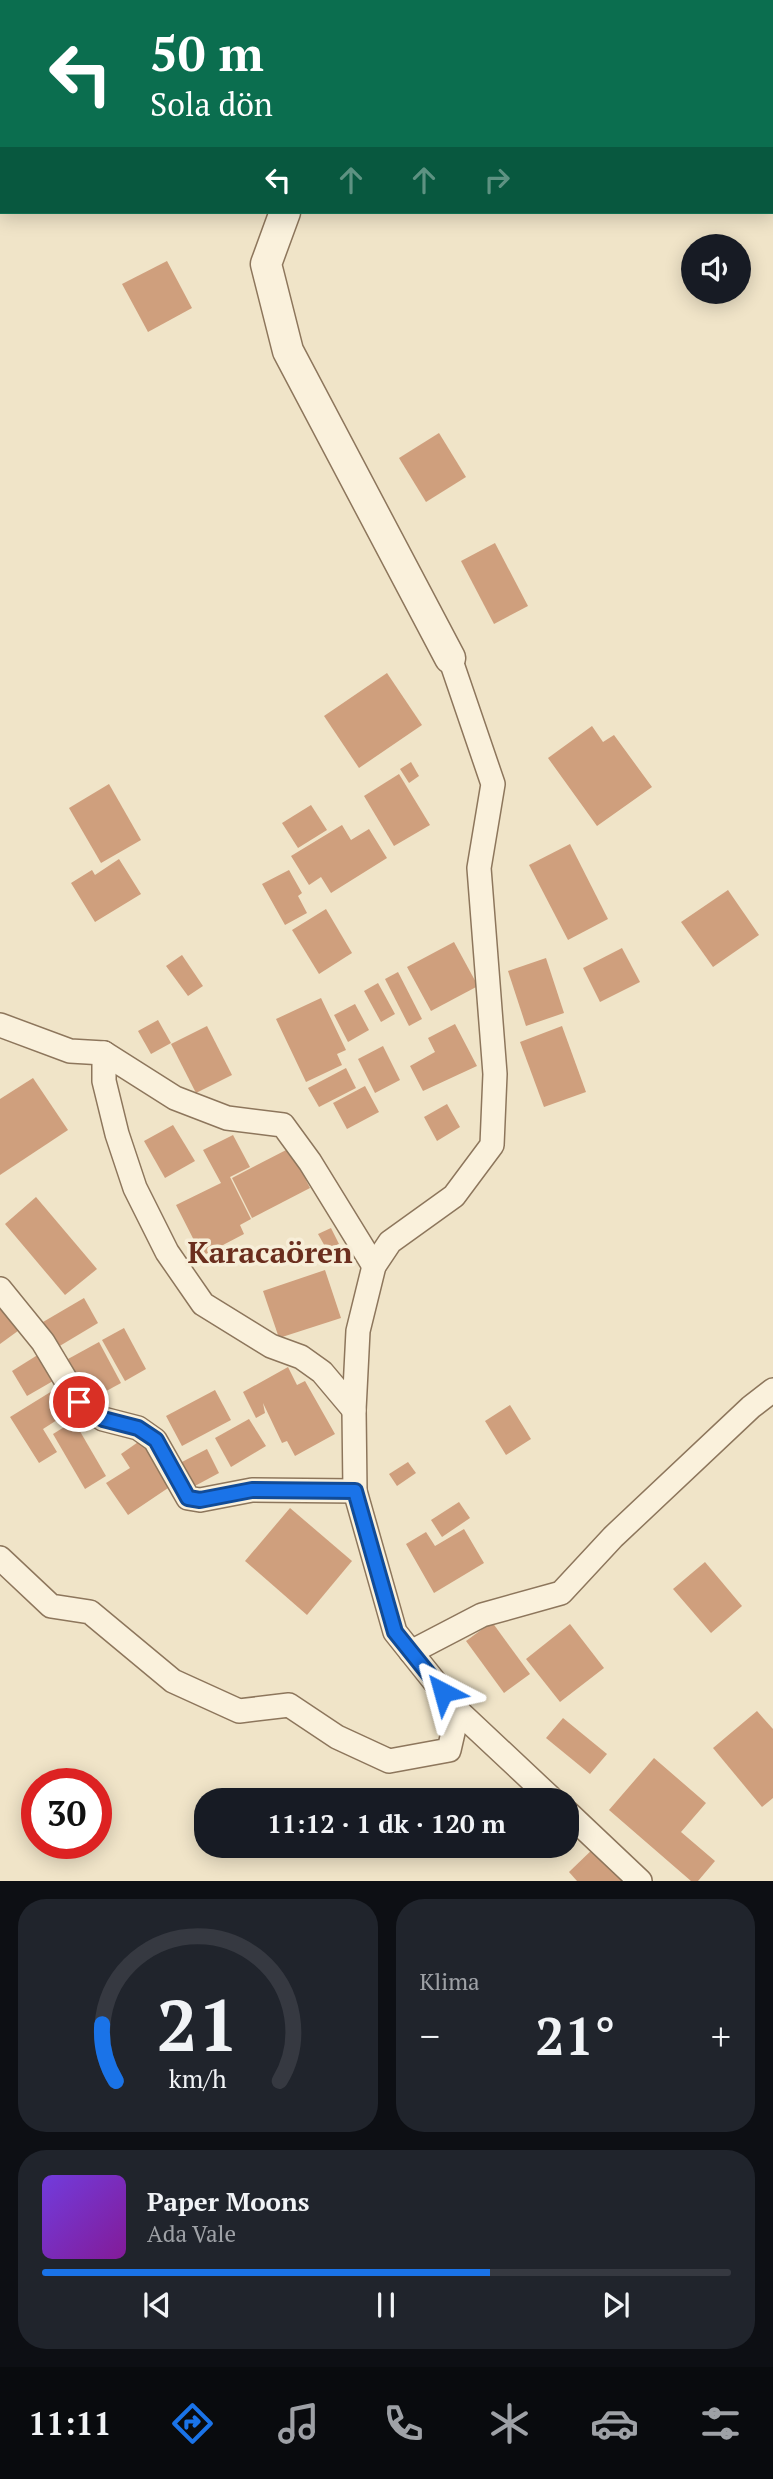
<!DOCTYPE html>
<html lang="tr">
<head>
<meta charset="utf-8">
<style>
  :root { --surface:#171b24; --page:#20242c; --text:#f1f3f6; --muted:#9ea1a6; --line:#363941; --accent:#1a73e8 }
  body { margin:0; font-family:"PT Serif",serif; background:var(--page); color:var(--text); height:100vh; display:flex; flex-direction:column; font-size:26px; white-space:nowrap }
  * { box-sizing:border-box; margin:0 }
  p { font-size:23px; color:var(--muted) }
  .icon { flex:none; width:38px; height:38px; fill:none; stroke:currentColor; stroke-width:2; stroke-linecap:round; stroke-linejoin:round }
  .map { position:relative; height:1881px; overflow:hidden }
  .drawer { display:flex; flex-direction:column; gap:18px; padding:18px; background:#0d0f14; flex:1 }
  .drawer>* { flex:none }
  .top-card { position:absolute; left:0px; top:0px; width:774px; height:214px; box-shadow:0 4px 18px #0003; background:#0b6e4f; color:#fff; overflow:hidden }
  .controls { position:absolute; left:681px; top:234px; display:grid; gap:14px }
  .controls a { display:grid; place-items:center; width:70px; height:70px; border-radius:50%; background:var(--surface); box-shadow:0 4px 18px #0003; font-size:35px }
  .speed { position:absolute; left:21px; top:1768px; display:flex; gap:14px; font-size:35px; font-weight:700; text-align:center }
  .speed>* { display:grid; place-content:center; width:91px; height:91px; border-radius:50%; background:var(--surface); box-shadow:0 4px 18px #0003; line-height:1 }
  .speed .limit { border:10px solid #d22; background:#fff; color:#111 }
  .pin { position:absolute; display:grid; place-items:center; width:60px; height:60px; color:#fff; margin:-30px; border:4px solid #fff; border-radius:50%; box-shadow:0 2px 7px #0007 }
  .me { position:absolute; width:77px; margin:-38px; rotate:321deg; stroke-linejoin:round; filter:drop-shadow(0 0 5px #0008) }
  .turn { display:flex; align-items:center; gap:24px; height:147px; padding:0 35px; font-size:32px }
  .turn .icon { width:91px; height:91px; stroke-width:2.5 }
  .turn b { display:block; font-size:49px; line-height:60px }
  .lanes { display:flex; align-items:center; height:66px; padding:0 35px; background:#0003; justify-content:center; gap:35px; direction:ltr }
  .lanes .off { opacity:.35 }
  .big { font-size:52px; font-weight:700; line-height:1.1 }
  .drawer .card { flex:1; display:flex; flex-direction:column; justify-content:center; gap:10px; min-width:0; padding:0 24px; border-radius:28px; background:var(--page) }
  .drawer .dial { align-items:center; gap:0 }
  .dial svg { height:182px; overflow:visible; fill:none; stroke:var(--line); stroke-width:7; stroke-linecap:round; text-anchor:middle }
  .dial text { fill:var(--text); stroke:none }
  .song { display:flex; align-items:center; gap:21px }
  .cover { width:84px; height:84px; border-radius:10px; background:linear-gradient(135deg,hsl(260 70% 55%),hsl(290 70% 35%)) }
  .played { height:7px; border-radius:4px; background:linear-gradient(90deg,var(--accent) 65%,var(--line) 65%) }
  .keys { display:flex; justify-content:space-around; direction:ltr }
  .heat { display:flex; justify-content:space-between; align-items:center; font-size:38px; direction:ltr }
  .drawer .tiles { flex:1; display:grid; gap:18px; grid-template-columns:1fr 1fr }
  .card:last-child { grid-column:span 2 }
  .trip { position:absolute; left:194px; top:1788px; width:385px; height:70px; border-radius:28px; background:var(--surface); box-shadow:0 4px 18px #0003; font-weight:700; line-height:70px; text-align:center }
  .dock { display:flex; height:112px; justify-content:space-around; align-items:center; background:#090b0e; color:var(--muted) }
  .dock .icon { width:49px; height:49px }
  .dock .selected { color:var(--accent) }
  .dock b { font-size:32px; color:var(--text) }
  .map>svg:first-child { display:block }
  .building { fill:#cf9f7d }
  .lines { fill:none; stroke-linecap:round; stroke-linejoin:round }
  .minor-casing { stroke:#8d765c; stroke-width:26 }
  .tertiary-casing { stroke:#8d765c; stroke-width:33 }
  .minor { stroke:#faf1dc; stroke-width:23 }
  .tertiary { stroke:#faf1dc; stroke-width:30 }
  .route-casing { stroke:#114b97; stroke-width:18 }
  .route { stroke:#1a73e8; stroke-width:12 }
  .labels { text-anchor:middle; stroke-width:7; stroke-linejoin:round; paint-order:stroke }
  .district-label { font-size:30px; font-weight:bold; fill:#6b2e1e; stroke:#f7eed8 }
</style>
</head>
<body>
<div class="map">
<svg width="773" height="1881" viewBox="0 0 773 1881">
  <rect width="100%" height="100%" fill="#f0e4c8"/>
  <g class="building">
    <polygon points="167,261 192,308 148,332 122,284"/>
    <polygon points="439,433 466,477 426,502 399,458"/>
    <polygon points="495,543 528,606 494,624 461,561"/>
    <polygon points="387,673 422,725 359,768 324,716"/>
    <polygon points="592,726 603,742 614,735 652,787 597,826 548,758"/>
    <polygon points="411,762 419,776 409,783 400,769"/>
    <polygon points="399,774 430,825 394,846 364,796"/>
    <polygon points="109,784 141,840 101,863 69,808"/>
    <polygon points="311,805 327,830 298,848 282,823"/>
    <polygon points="342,825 351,840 369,829 387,858 331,893 321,877 309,885 291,856"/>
    <polygon points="570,844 608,919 568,940 529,865"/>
    <polygon points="119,859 141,894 95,922 71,883 92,870 95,875"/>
    <polygon points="289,870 302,893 298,896 307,913 285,925 262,884"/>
    <polygon points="728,890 759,935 713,967 681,922"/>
    <polygon points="326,909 352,953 319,974 292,930"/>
    <polygon points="454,942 478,986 431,1011 407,967"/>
    <polygon points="622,948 640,982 600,1002 583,968"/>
    <polygon points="182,955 203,986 188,996 166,966"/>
    <polygon points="546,958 564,1013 526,1026 508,971"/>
    <polygon points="398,972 422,1019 409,1026 385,979"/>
    <polygon points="378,983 395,1014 381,1022 364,991"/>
    <polygon points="321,998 346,1050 337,1054 342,1065 306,1082 276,1019"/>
    <polygon points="355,1004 369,1030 348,1042 334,1015"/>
    <polygon points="158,1020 171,1043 151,1054 138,1031"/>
    <polygon points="455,1024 477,1066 423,1091 410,1066 435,1052 428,1038"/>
    <polygon points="207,1026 232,1075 196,1093 171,1044"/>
    <polygon points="562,1026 586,1092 544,1107 520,1042"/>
    <polygon points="383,1046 400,1080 375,1093 358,1059"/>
    <polygon points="346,1068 356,1088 319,1107 308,1088"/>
    <polygon points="33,1078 68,1130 0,1175 0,1099"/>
    <polygon points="365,1086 379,1112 347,1129 333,1103"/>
    <polygon points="447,1104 460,1127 437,1141 424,1117"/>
    <polygon points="173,1125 195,1161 165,1178 144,1141"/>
    <polygon points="233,1135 250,1167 230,1177 251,1219 240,1225 244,1234 202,1256 176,1205 221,1183 203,1150"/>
    <polygon points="290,1148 310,1188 252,1218 232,1178"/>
    <polygon points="36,1197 97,1269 65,1295 5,1224"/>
    <polygon points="331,1228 339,1244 327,1250 318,1234"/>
    <polygon points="325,1270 341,1318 279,1338 263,1291"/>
    <polygon points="84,1298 98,1323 58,1347 43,1322"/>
    <polygon points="0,1299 22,1328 0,1344"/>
    <polygon points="124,1328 146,1369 125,1381 102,1340"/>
    <polygon points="99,1342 121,1383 90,1400 68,1359"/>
    <polygon points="44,1351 60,1377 27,1396 12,1371"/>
    <polygon points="288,1367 297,1385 305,1381 335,1434 295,1456 287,1441 282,1443 263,1403 265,1413 256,1418 243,1392"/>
    <polygon points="57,1388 71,1411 43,1429 57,1452 39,1463 10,1417"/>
    <polygon points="215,1390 231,1420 182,1446 166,1416"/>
    <polygon points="510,1405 531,1439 506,1455 485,1421"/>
    <polygon points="249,1419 266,1446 231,1467 215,1438"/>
    <polygon points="74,1421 106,1476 85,1489 53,1434"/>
    <polygon points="144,1438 174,1484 128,1515 106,1483 130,1468 121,1454"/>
    <polygon points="207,1449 219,1473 193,1487 180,1463"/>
    <polygon points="408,1462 416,1473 397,1486 389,1474"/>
    <polygon points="459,1502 470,1518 442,1537 431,1520"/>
    <polygon points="290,1508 352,1561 307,1615 245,1561"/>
    <polygon points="464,1529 484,1563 434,1593 406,1544 426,1532 435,1546"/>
    <polygon points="705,1562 742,1606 711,1633 673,1589"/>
    <polygon points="492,1622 530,1674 504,1693 466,1641"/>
    <polygon points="570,1624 604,1668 560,1702 526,1659"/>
    <polygon points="757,1711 773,1729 773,1798 762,1807 713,1748"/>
    <polygon points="563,1718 607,1754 590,1774 546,1738"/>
    <polygon points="654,1758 706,1803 681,1832 715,1861 698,1881 691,1881 609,1810"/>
    <polygon points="597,1845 630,1881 577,1881 569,1872"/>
  </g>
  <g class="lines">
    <g class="minor-casing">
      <g id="minor">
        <polyline points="660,2 664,0"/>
        <polyline points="450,658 493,784 479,868 495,1074 492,1145 454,1196 390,1242 374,1266 358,1331 354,1410 355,1491 395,1632 458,1711 554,1801"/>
        <polyline points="0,1025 70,1051 104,1053 175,1098 227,1118 283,1125 310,1162 374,1266"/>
        <polyline points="104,1053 104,1081 117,1134 135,1188 167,1252 203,1304 271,1346 301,1357 322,1372 354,1410"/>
        <polyline points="0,1289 43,1342 79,1402 103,1419 138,1428 155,1440 188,1498 200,1500 252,1490 355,1491"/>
        <polyline points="0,1558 51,1606 90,1612 173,1681 239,1711 289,1705 337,1737 389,1761 449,1750 458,1711"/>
        <polyline points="411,1652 482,1615 561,1593 613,1537 751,1407 773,1390"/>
        <polyline points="567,1812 640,1881"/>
      </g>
    </g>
    <g class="tertiary-casing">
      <g id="tertiary">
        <polyline points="356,2 356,0"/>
        <polyline points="285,212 266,264 288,351 450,658"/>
      </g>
    </g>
    <use href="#minor" class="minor"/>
    <use href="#tertiary" class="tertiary"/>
  </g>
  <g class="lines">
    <g class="route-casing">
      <polyline id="route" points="79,1402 103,1419 138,1428 156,1440 188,1498 200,1500 252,1490 355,1491 395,1632 443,1692"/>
    </g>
    <use href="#route" class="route"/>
  </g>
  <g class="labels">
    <g class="district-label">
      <text x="270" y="1263">Karacaören</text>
    </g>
  </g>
</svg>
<div class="controls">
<a><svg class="icon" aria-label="sound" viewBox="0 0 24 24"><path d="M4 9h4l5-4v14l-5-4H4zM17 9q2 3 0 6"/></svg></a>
</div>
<div class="speed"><div class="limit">30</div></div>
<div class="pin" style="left:79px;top:1402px;background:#d93025"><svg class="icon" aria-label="arrive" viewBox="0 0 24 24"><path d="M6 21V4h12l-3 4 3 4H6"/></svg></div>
<svg class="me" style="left:443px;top:1692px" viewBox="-20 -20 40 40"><path d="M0-17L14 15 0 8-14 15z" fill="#1a73e8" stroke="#fff" stroke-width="4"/></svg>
<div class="trip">11:12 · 1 dk · 120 m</div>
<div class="top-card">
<div class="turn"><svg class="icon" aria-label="left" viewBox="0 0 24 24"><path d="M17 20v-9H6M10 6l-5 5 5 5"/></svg><div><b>50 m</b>Sola dön</div></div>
<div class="lanes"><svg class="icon" aria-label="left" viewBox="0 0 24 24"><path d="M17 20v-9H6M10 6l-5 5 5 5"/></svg><svg class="icon off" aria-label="ahead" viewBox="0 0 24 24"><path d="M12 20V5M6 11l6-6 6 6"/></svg><svg class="icon off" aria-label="ahead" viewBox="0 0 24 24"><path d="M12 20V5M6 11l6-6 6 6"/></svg><svg class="icon off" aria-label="right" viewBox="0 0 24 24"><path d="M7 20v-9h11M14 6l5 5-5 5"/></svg></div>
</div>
</div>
<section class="drawer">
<div class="tiles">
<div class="card dial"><svg viewBox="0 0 100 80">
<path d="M14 69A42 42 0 1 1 86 69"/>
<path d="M14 69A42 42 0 0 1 8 44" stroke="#1a73e8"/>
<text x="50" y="56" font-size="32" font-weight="700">21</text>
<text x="50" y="72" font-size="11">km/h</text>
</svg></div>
<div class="card"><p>Klima</p>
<div class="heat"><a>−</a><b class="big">21°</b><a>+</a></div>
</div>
<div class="card">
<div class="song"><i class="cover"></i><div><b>Paper Moons</b><p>Ada Vale</p></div></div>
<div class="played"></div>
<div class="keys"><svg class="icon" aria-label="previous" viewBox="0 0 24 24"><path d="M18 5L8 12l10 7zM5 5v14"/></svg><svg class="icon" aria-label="pause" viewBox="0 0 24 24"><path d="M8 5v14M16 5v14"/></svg><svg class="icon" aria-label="next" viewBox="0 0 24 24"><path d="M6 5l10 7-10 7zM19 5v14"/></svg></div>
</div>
</div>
</section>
<nav class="dock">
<b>11:11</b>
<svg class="icon selected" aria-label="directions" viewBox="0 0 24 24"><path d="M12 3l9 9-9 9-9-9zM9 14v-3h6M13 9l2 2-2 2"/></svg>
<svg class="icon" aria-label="music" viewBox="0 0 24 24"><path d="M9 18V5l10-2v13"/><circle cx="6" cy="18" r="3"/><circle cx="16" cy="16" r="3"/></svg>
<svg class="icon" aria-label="phone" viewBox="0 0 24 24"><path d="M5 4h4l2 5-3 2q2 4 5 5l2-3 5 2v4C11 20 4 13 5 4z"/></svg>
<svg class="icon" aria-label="climate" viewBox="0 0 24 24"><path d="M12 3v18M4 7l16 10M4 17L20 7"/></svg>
<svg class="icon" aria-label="car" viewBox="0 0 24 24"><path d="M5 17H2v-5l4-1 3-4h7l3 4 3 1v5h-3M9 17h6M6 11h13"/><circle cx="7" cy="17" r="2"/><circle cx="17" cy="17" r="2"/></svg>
<svg class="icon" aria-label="filters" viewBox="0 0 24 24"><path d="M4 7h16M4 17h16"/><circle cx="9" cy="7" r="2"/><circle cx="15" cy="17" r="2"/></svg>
</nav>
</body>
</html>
